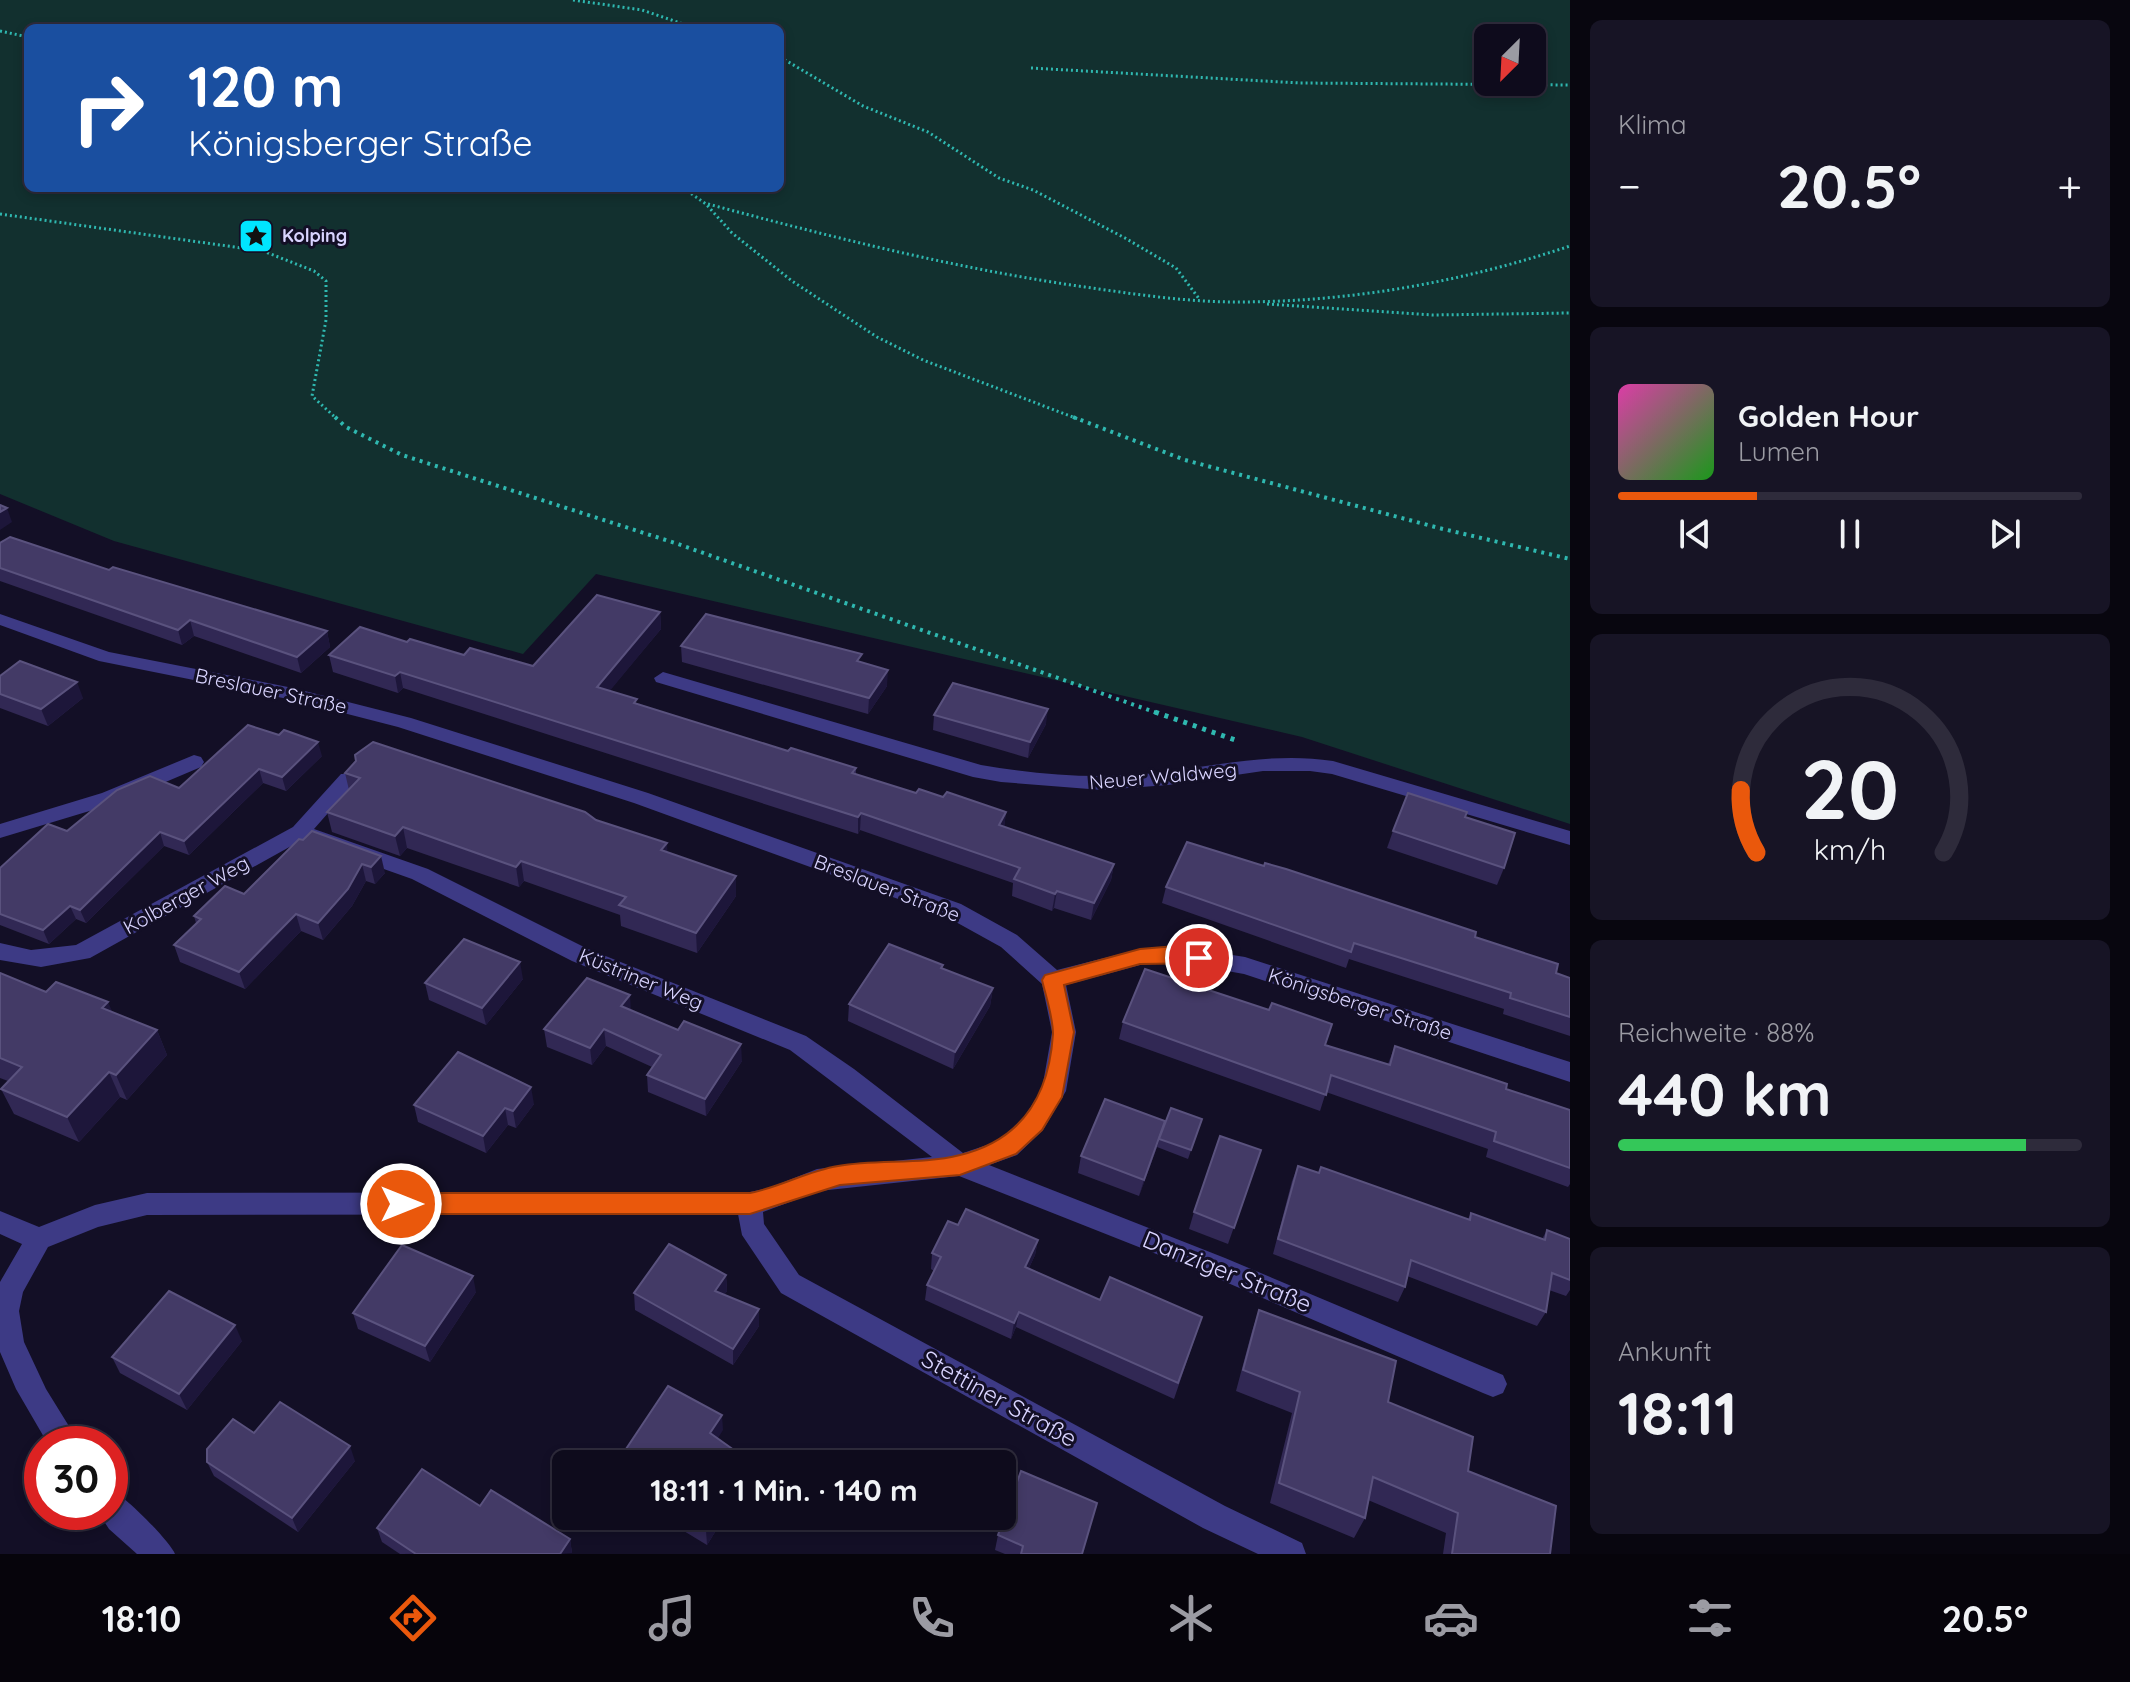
<!DOCTYPE html>
<html lang="de">
<head>
<meta charset="utf-8">
<style>
  :root { --surface:#0e0b1c; --page:#171425; --text:#f1f3f6; --muted:#9b9ba3; --line:#2e2b3b; --accent:#ea580c }
  body { margin:0; font-family:Quicksand,sans-serif; background:var(--page); color:var(--text); height:100vh; display:flex; flex-direction:column; font-size:30px; white-space:nowrap }
  * { box-sizing:border-box; margin:0 }
  p { font-size:26px; color:var(--muted) }
  .icon { flex:none; width:44px; height:44px; fill:none; stroke:currentColor; stroke-width:2; stroke-linecap:round; stroke-linejoin:round }
  .map { position:relative; flex:1; overflow:hidden }
  .details { display:flex; flex-direction:column; gap:20px; padding:20px; background:#08060f; width:560px }
  .details>* { flex:none }
  .top-card { position:absolute; left:24px; top:24px; width:760px; height:168px; border-radius:12px; box-shadow:0 4px 12px #0003,0 0 0 2px var(--line); background:#1a4fa0; color:#fff; overflow:hidden }
  .needle { width:52px; rotate:204deg }
  .tools { position:absolute; left:1474px; top:24px; display:grid; gap:16px }
  .tools a { display:grid; place-items:center; width:72px; height:72px; border-radius:12px; background:var(--surface); box-shadow:0 4px 12px #0003,0 0 0 2px var(--line); font-size:40px }
  .speed { position:absolute; left:24px; top:1426px; display:flex; gap:16px; font-size:40px; font-weight:700; text-align:center }
  .speed>* { display:grid; place-content:center; width:104px; height:104px; border-radius:50%; background:var(--surface); box-shadow:0 4px 12px #0003,0 0 0 2px var(--line); line-height:1 }
  .speed .limit { border:12px solid #d22; background:#fff; color:#111 }
  .pin { position:absolute; display:grid; place-items:center; width:68px; height:68px; color:#fff; margin:-34px; border:4px solid #fff; border-radius:50%; box-shadow:0 2px 8px #0007 }
  .me { position:absolute; width:88px; margin:-44px; rotate:90deg; stroke-linejoin:round; filter:drop-shadow(0 0 6px #0008) }
  .turn { display:flex; align-items:center; gap:28px; height:168px; padding:0 32px; font-size:36px }
  .turn .icon { width:104px; height:104px; stroke-width:2.5 }
  .turn b { display:block; font-size:56px; line-height:68px }
  .big { font-size:60px; font-weight:700; line-height:1.1 }
  .details .card { flex:1; display:flex; flex-direction:column; justify-content:center; gap:12px; min-width:0; padding:0 28px; border-radius:12px; background:var(--page) }
  .details .dial { align-items:center; gap:0 }
  .dial svg { height:208px; overflow:visible; fill:none; stroke:var(--line); stroke-width:7; stroke-linecap:round; text-anchor:middle }
  .dial text { fill:var(--text); stroke:none }
  .song { display:flex; align-items:center; gap:24px }
  .cover { width:96px; height:96px; border-radius:12px; background:linear-gradient(135deg,hsl(320 70% 55%),hsl(120 70% 35%)) }
  .played { height:8px; border-radius:4px; background:linear-gradient(90deg,var(--accent) 30%,var(--line) 30%) }
  .keys { display:flex; justify-content:space-around; direction:ltr }
  .heat { display:flex; justify-content:space-between; align-items:center; font-size:44px; direction:ltr }
  .charge { height:12px; border-radius:6px; background:linear-gradient(90deg,#34c759 88%,var(--line) 0) }
  .trip { position:absolute; left:552px; top:1450px; width:464px; height:80px; border-radius:12px; background:var(--surface); box-shadow:0 4px 12px #0003,0 0 0 2px var(--line); font-weight:700; line-height:80px; text-align:center }
  .tab-bar { display:flex; height:128px; justify-content:space-around; align-items:center; background:#06040b; color:var(--muted) }
  .tab-bar .icon { width:56px; height:56px }
  .tab-bar .selected { color:var(--accent) }
  .tab-bar b { font-size:36px; color:var(--text) }
  main { display:flex; flex:1; min-height:0 }
  .map>svg:first-child { display:block }
  .green { fill:#12302f; fill-rule:evenodd }
  .lines { fill:none; stroke-linecap:round; stroke-linejoin:round }
  .path-far2 { stroke:#2fb8b0; stroke-width:3; stroke-dasharray:2 3; stroke-linecap:butt }
  .path-far1 { stroke:#2fb8b0; stroke-width:4; stroke-dasharray:3 5; stroke-linecap:butt }
  .path { stroke:#2fb8b0; stroke-width:5; stroke-dasharray:4 6; stroke-linecap:butt }
  .minor { fill:#3d3a85; fill-rule:evenodd }
  .wall { fill:#312854 }
  .shaded-wall { fill:#1d163a }
  .building { fill:#433a66; stroke:#5a527e; stroke-width:2 }
  .route { fill:#ea580c; stroke:#983908; stroke-width:2 }
  .labels { text-anchor:middle; stroke-width:6; stroke-linejoin:round; paint-order:stroke }
  .far-poi-label { font-size:18px; font-weight:bold; fill:#d9d4ff; stroke:#130f26; text-anchor:start }
  .street-label { font-size:20px; fill:#d9d4ff; stroke:#130f26 }
  .near-street-label { font-size:24px; fill:#d9d4ff; stroke:#130f26 }
</style>
</head>
<body>
<main>
<div class="map">
<svg width="1570" height="1554" viewBox="0 0 1570 1554">
  <rect width="100%" height="100%" fill="#130f26"/>
  <path class="green" d="M0 0H1570V824L1302 737 596 574 523 654 114 541 0 494ZM28 28H780V188H28ZM1488 38H1532V82H1488Z"/>
  <g class="lines">
    <g class="path-far2">
      <polyline points="573,0 642,10 695,28"/>
      <polyline points="0,31 28,37"/>
      <polyline points="780,57 863,106 928,132 999,178 1033,190 1125,238 1176,268 1200,300"/>
      <polyline points="1031,68 1300,83 1570,85"/>
      <polyline points="683,188 706,204 732,233 792,281 877,337 923,360 1078,419"/>
      <path d="M708 204C835 238 962 270 1092 288 1140 295 1189 302 1237 302 1351 302 1462 282 1570 246"/>
      <polyline points="0,214 263,251 314,271 326,281 326,320 312,396 337,419"/>
      <polyline points="1267,304 1433,315 1570,313"/>
    </g>
    <g class="path-far1">
      <polyline points="335,417 346,427 402,455 675,543 1160,714"/>
      <polyline points="1073,417 1185,460 1439,528 1570,559"/>
    </g>
    <polyline class="path" points="1155,712 1238,741"/>
    <g class="minor">
      <polygon points="0,614 109,652 293,688 411,718 648,793 961,904 1017,935 1057,970 1140,949 1176,946 1245,957 1570,1062 1570,1082 1244,974 1176,962 1140,965 1066,985 1076,1032 1066,1091 1043,1130 1017,1155 989,1165 1225,1258 1503,1375 1507,1384 1503,1393 1493,1397 1483,1393 1207,1274 959,1176 819,1191 763,1212 764,1224 799,1275 1225,1506 1302,1543 1306,1554 1258,1554 1203,1528 781,1293 742,1235 738,1214 147,1215 98,1227 48,1247 23,1292 19,1311 24,1342 46,1389 80,1444 48,1444 16,1389 0,1352 0,1282 22,1244 0,1234 0,1211 39,1227 95,1205 147,1193 750,1192 769,1188 817,1169 932,1157 790,1050 572,961 412,879 302,840 90,958 41,967 0,960 0,943 31,950 76,945 293,827 341,774 355,774 358,779 314,829 428,869 588,949 806,1036 854,1069 963,1153 999,1141 1025,1116 1042,1089 1052,1032 1042,984 1001,947 945,916 634,803 398,727 293,700 99,661 0,625"/>
      <path d="M663 672 981 765C1035 774 1090 779 1145 774 1209 768 1269 751 1333 761L1570 831V845L1332 774 1310 771H1263L1168 785 1102 790 1001 782 973 777 656 682 654 678Z"/>
      <polygon points="194,755 201,757 204,762 201,767 116,803 0,838 0,824 102,793"/>
      <path d="M110 1489C123 1494 170 1541 175 1554H137L109 1529 98 1512H110Z"/>
    </g>
  </g>
  <g class="wall">
    <polygon points="0,543 109,570 327,631 330,647 301,673 194,636 182,645 0,581"/>
    <polygon points="660,612 661,629 609,691 638,704 788,751 856,768 856,774 916,793 943,797 1006,812 1004,827 1114,864 1111,880 1091,920 1054,908 1052,911 1012,896 1013,883 860,830 858,834 403,688 398,693 333,672 329,655 407,642 464,655 533,666"/>
    <polygon points="681,646 887,686 868,714 682,662"/>
    <polygon points="0,676 83,698 48,726 0,708"/>
    <polygon points="934,715 1046,724 1028,758 933,730"/>
    <polygon points="322,756 286,791 263,783 189,855 164,846 86,923 76,919 49,944 0,925 0,868 67,831 179,788"/>
    <polygon points="345,773 596,820 667,843 667,852 736,876 736,896 697,953 621,926 620,915 524,881 519,887 407,848 400,856 332,832 327,812 349,790"/>
    <polygon points="1465,817 1504,868 1497,885 1387,848 1393,831"/>
    <polygon points="299,839 385,873 375,884 366,881 352,906 323,940 301,931 245,989 180,962 174,945 196,923 194,916 244,894"/>
    <polygon points="1166,887 1475,937 1556,973 1570,978 1570,1036 1503,1014 1504,1009 1349,959 1346,968 1162,903"/>
    <polygon points="943,965 942,969 993,988 990,1006 953,1069 848,1021 849,1004"/>
    <polygon points="0,973 46,992 112,1012 157,1030 167,1055 127,1100 120,1097 79,1142 14,1114 1,1089 8,1081 0,1078"/>
    <polygon points="523,979 486,1025 429,1000 425,983"/>
    <polygon points="631,1010 742,1061 706,1116 648,1092 647,1075 652,1067 606,1046 592,1065 547,1047 544,1029"/>
    <polygon points="1123,1022 1325,1045 1388,1064 1395,1046 1506,1089 1570,1110 1570,1184 1568,1187 1486,1157 1488,1149 1326,1092 1320,1111 1119,1039"/>
    <polygon points="534,1104 516,1128 508,1125 486,1153 418,1122 414,1105"/>
    <polygon points="1202,1119 1188,1159 1157,1147 1139,1196 1078,1173 1081,1156"/>
    <polygon points="1261,1150 1228,1244 1189,1229 1194,1212"/>
    <polygon points="1298,1166 1468,1219 1471,1213 1542,1239 1547,1230 1570,1239 1570,1290 1566,1296 1549,1290 1546,1312 1537,1326 1407,1276 1405,1287 1398,1302 1273,1254 1292,1181"/>
    <polygon points="958,1225 1038,1240 1035,1255 1029,1268 1100,1300 1202,1317 1174,1399 1016,1327 1011,1339 925,1300 927,1285 934,1271 931,1269 932,1253"/>
    <polygon points="726,1275 727,1291 724,1295 759,1326 733,1365 635,1310 634,1293"/>
    <polygon points="476,1292 430,1362 358,1329 353,1313"/>
    <polygon points="1259,1310 1388,1402 1468,1471 1550,1554 1443,1554 1446,1533 1368,1500 1365,1518 1354,1538 1270,1503 1292,1413 1236,1391 1252,1331"/>
    <polygon points="242,1341 187,1410 120,1373 112,1357"/>
    <polygon points="254,1433 355,1461 298,1532 214,1476 207,1462"/>
    <polygon points="480,1506 570,1539 572,1553 400,1554 382,1542 377,1528"/>
    <polygon points="659,1516 725,1516 707,1545"/>
    <polygon points="998,1535 1082,1554 1005,1554 995,1550"/>
  </g>
  <g class="shaded-wall">
    <polygon points="7,508 12,522 0,530 0,512"/>
    <polygon points="660,612 661,629 599,704 597,687"/>
    <polygon points="190,620 194,636 182,645 178,630"/>
    <polygon points="327,631 330,647 301,673 297,657"/>
    <polygon points="888,670 887,686 868,714 869,698"/>
    <polygon points="400,672 403,688 398,693 395,676"/>
    <polygon points="77,682 83,698 48,726 41,709"/>
    <polygon points="1048,709 1046,724 1028,758 1030,742"/>
    <polygon points="318,742 322,756 286,791 282,777"/>
    <polygon points="259,769 263,783 189,855 184,841"/>
    <polygon points="1006,812 1004,829 999,825"/>
    <polygon points="861,813 860,830 858,834 858,817"/>
    <polygon points="403,827 407,848 400,856 395,836"/>
    <polygon points="160,832 164,846 86,923 80,910"/>
    <polygon points="667,843 668,863 661,850"/>
    <polygon points="381,856 385,873 375,884 371,867"/>
    <polygon points="521,861 524,881 519,887 516,867"/>
    <polygon points="362,864 366,881 352,906 323,940 318,923"/>
    <polygon points="1114,864 1111,880 1091,920 1094,903"/>
    <polygon points="736,876 736,896 697,953 696,933"/>
    <polygon points="1057,891 1054,908 1052,911 1055,894"/>
    <polygon points="70,906 76,919 49,944 43,930"/>
    <polygon points="296,914 301,931 245,989 239,972"/>
    <polygon points="520,962 523,979 486,1025 482,1008"/>
    <polygon points="993,988 990,1006 953,1069 955,1052"/>
    <polygon points="630,995 631,1012 621,1006"/>
    <polygon points="108,1002 119,1027 102,1008"/>
    <polygon points="604,1029 606,1046 592,1065 590,1048"/>
    <polygon points="157,1030 167,1055 127,1100 116,1075"/>
    <polygon points="741,1044 742,1061 706,1116 705,1099"/>
    <polygon points="109,1072 120,1097 79,1142 67,1117"/>
    <polygon points="531,1087 534,1104 516,1128 513,1111"/>
    <polygon points="505,1108 508,1125 486,1153 483,1136"/>
    <polygon points="1165,1121 1157,1147 1139,1196 1144,1180"/>
    <polygon points="1038,1240 1035,1255 1022,1283 1025,1267"/>
    <polygon points="726,1275 727,1291 716,1308 715,1291"/>
    <polygon points="473,1276 476,1292 430,1362 425,1346"/>
    <polygon points="759,1309 759,1326 733,1365 733,1349"/>
    <polygon points="1019,1312 1016,1327 1011,1339 1014,1323"/>
    <polygon points="235,1325 242,1341 187,1410 179,1394"/>
    <polygon points="722,1415 723,1430 712,1448 710,1433"/>
    <polygon points="350,1446 355,1461 298,1532 292,1518"/>
    <polygon points="715,1516 725,1516 707,1545 706,1530"/>
    <polygon points="570,1539 572,1553 560,1554"/>
  </g>
  <g class="building">
    <polygon points="0,505 7,508 0,512"/>
    <polygon points="10,537 109,570 113,567 327,631 297,657 190,620 178,630 0,568 0,543"/>
    <polygon points="597,595 660,612 597,687 637,699 634,703 788,751 791,748 856,768 852,773 916,793 919,789 943,797 947,792 1006,812 999,825 1114,864 1094,903 1057,891 1055,894 1014,879 1020,868 861,813 858,817 400,672 395,676 329,655 360,627 407,642 410,639 464,655 470,648 533,666"/>
    <polygon points="706,614 862,654 857,661 888,670 869,698 681,646"/>
    <polygon points="20,661 77,682 41,709 0,694 0,676"/>
    <polygon points="953,683 1048,709 1030,742 934,715"/>
    <polygon points="248,725 279,735 284,730 318,742 282,777 259,769 184,841 160,832 80,910 70,906 43,930 0,914 0,868 48,824 67,831 117,790 150,776 179,788"/>
    <polygon points="373,742 585,812 596,820 667,843 661,850 736,876 696,933 619,905 626,897 521,861 516,867 403,827 395,836 327,812 360,778 345,773 356,761 355,755"/>
    <polygon points="1408,793 1467,812 1465,817 1515,833 1504,868 1393,831"/>
    <polygon points="312,831 381,856 371,867 362,864 348,889 318,923 296,914 239,972 174,945 201,919 194,916 225,886 244,894 299,839 303,840"/>
    <polygon points="1187,842 1264,866 1265,863 1286,869 1476,932 1475,937 1558,964 1556,973 1570,978 1570,1017 1510,998 1511,993 1354,943 1351,952 1166,887"/>
    <polygon points="464,939 520,962 482,1008 425,983"/>
    <polygon points="889,944 943,965 941,968 993,988 955,1052 849,1004"/>
    <polygon points="1145,969 1269,1010 1272,1003 1332,1024 1325,1045 1390,1065 1395,1046 1507,1084 1506,1089 1570,1110 1570,1168 1494,1141 1496,1132 1331,1075 1326,1095 1123,1022"/>
    <polygon points="0,973 46,992 56,982 108,1002 102,1008 157,1030 116,1075 109,1072 67,1117 1,1089 22,1067 0,1058"/>
    <polygon points="587,978 630,995 621,1006 678,1030 684,1021 741,1044 705,1099 647,1075 661,1055 604,1029 590,1048 544,1029"/>
    <polygon points="458,1052 531,1087 513,1111 505,1108 483,1136 414,1105"/>
    <polygon points="1105,1099 1165,1121 1144,1180 1081,1156"/>
    <polygon points="1171,1108 1202,1119 1191,1150 1159,1139"/>
    <polygon points="1220,1136 1261,1150 1234,1228 1194,1212"/>
    <polygon points="1298,1166 1319,1173 1321,1167 1470,1220 1471,1213 1545,1240 1547,1230 1570,1239 1570,1280 1552,1273 1546,1312 1411,1260 1405,1287 1278,1239"/>
    <polygon points="966,1209 1038,1240 1025,1267 1100,1300 1110,1277 1202,1317 1178,1383 1019,1312 1014,1323 927,1285 941,1257 932,1253 948,1221 958,1225"/>
    <polygon points="669,1244 726,1275 715,1291 759,1309 733,1349 634,1293"/>
    <polygon points="402,1245 473,1276 425,1346 353,1313"/>
    <polygon points="169,1291 235,1325 179,1394 112,1357"/>
    <polygon points="1259,1310 1396,1361 1388,1402 1473,1437 1468,1471 1556,1506 1550,1554 1452,1554 1458,1513 1373,1477 1365,1518 1279,1483 1300,1392 1243,1370"/>
    <polygon points="668,1386 722,1415 710,1433 748,1460 746,1464 616,1464"/>
    <polygon points="280,1402 350,1446 292,1518 207,1462 207,1449 233,1419 254,1433"/>
    <polygon points="422,1469 480,1506 491,1490 570,1539 560,1554 416,1554 377,1528"/>
    <polygon points="1021,1471 1097,1503 1082,1554 1021,1554 1023,1546 998,1535"/>
    <polygon points="683,1516 715,1516 706,1530"/>
  </g>
  <path class="route" d="M1176 946 1206 953 1209 958 1206 963 1140 964 1064 985 1074 1032 1062 1097 1042 1130 1016 1154 960 1175 840 1185 750 1214H401L393 1211 389 1204 393 1196 401 1193H750C781 1187 807 1171 838 1166 878 1159 921 1165 960 1155 1022 1140 1049 1096 1053 1034 1053 1017 1046 997 1042 980L1045 975 1140 949Z"/>
  <defs>
    <g id="sight-square" transform="scale(1.8)"><rect x="-9" y="-9" width="18" height="18" rx="4" fill="#00e5ff" stroke="#130f26"/><path d="M0-6L1.8-2.2L6-1.7L2.9 1.2L3.7 5.4L0 3.3L-3.7 5.4L-2.9 1.2L-6-1.7L-1.8-2.2Z" fill="#111"/></g>
  </defs>
  <g fill-rule="evenodd">
    <use href="#sight-square" x="256" y="236"/>
  </g>
  <g class="labels">
    <g class="far-poi-label">
      <text x="282" y="242">Kolping</text>
    </g>
    <g class="street-label">
      <text transform="translate(271 691) rotate(12)" y="7">Breslauer Straße</text>
      <text transform="translate(1163 776) rotate(-5)" y="7">Neuer Waldweg</text>
      <text transform="translate(887 888) rotate(21)" y="7">Breslauer Straße</text>
      <text transform="translate(186 895) rotate(-29)" y="7">Kolberger Weg</text>
      <text transform="translate(641 979) rotate(22)" y="7">Küstriner Weg</text>
      <text transform="translate(1360 1004) rotate(18)" y="7">Königsberger Straße</text>
    </g>
    <g class="near-street-label">
      <text transform="translate(1227 1272) rotate(22)" y="8">Danziger Straße</text>
      <text transform="translate(999 1399) rotate(29)" y="8">Stettiner Straße</text>
    </g>
  </g>
</svg>
<div class="tools">
<a><svg class="needle" viewBox="-14 -14 28 28"><path d="M0-13l5 13h-10z" fill="#e53935"/><path d="M0 13l5-13h-10z" fill="#9b9ba3"/></svg></a>
</div>
<div class="speed"><div class="limit">30</div></div>
<div class="pin" style="left:1199px;top:958px;background:#d93025"><svg class="icon" aria-label="arrive" viewBox="0 0 24 24"><path d="M6 21V4h12l-3 4 3 4H6"/></svg></div>
<svg class="me" style="left:401px;top:1204px" viewBox="-20 -20 40 40"><circle r="17" fill="#ea580c" stroke="#fff" stroke-width="3"/><path d="M0-11L8 9 0 5-8 9z" fill="#fff"/></svg>
<div class="trip">18:11 · 1 Min. · 140 m</div>
<div class="top-card">
<div class="turn"><svg class="icon" aria-label="right" viewBox="0 0 24 24"><path d="M7 20v-9h11M14 6l5 5-5 5"/></svg><div><b>120 m</b>Königsberger Straße</div></div>
</div>
</div>
<section class="details">
<div class="card"><p>Klima</p>
<div class="heat"><a>−</a><b class="big">20.5°</b><a>+</a></div>
</div>
<div class="card">
<div class="song"><i class="cover"></i><div><b>Golden Hour</b><p>Lumen</p></div></div>
<div class="played"></div>
<div class="keys"><svg class="icon" aria-label="previous" viewBox="0 0 24 24"><path d="M18 5L8 12l10 7zM5 5v14"/></svg><svg class="icon" aria-label="pause" viewBox="0 0 24 24"><path d="M8 5v14M16 5v14"/></svg><svg class="icon" aria-label="next" viewBox="0 0 24 24"><path d="M6 5l10 7-10 7zM19 5v14"/></svg></div>
</div>
<div class="card dial"><svg viewBox="0 0 100 80">
<path d="M14 69A42 42 0 1 1 86 69"/>
<path d="M14 69A42 42 0 0 1 8 45" stroke="#ea580c"/>
<text x="50" y="56" font-size="32" font-weight="700">20</text>
<text x="50" y="72" font-size="11">km/h</text>
</svg></div>
<div class="card"><p>Reichweite · 88%</p><b class="big">440 km</b><div class="charge"></div></div>
<div class="card"><p>Ankunft</p><b class="big">18:11</b></div>
</section>
</main>
<nav class="tab-bar">
<b>18:10</b>
<svg class="icon selected" aria-label="directions" viewBox="0 0 24 24"><path d="M12 3l9 9-9 9-9-9zM9 14v-3h6M13 9l2 2-2 2"/></svg>
<svg class="icon" aria-label="music" viewBox="0 0 24 24"><path d="M9 18V5l10-2v13"/><circle cx="6" cy="18" r="3"/><circle cx="16" cy="16" r="3"/></svg>
<svg class="icon" aria-label="phone" viewBox="0 0 24 24"><path d="M5 4h4l2 5-3 2q2 4 5 5l2-3 5 2v4C11 20 4 13 5 4z"/></svg>
<svg class="icon" aria-label="climate" viewBox="0 0 24 24"><path d="M12 3v18M4 7l16 10M4 17L20 7"/></svg>
<svg class="icon" aria-label="car" viewBox="0 0 24 24"><path d="M5 17H2v-5l4-1 3-4h7l3 4 3 1v5h-3M9 17h6M6 11h13"/><circle cx="7" cy="17" r="2"/><circle cx="17" cy="17" r="2"/></svg>
<svg class="icon" aria-label="filters" viewBox="0 0 24 24"><path d="M4 7h16M4 17h16"/><circle cx="9" cy="7" r="2"/><circle cx="15" cy="17" r="2"/></svg>
<b>20.5°</b>
</nav>
</body>
</html>
